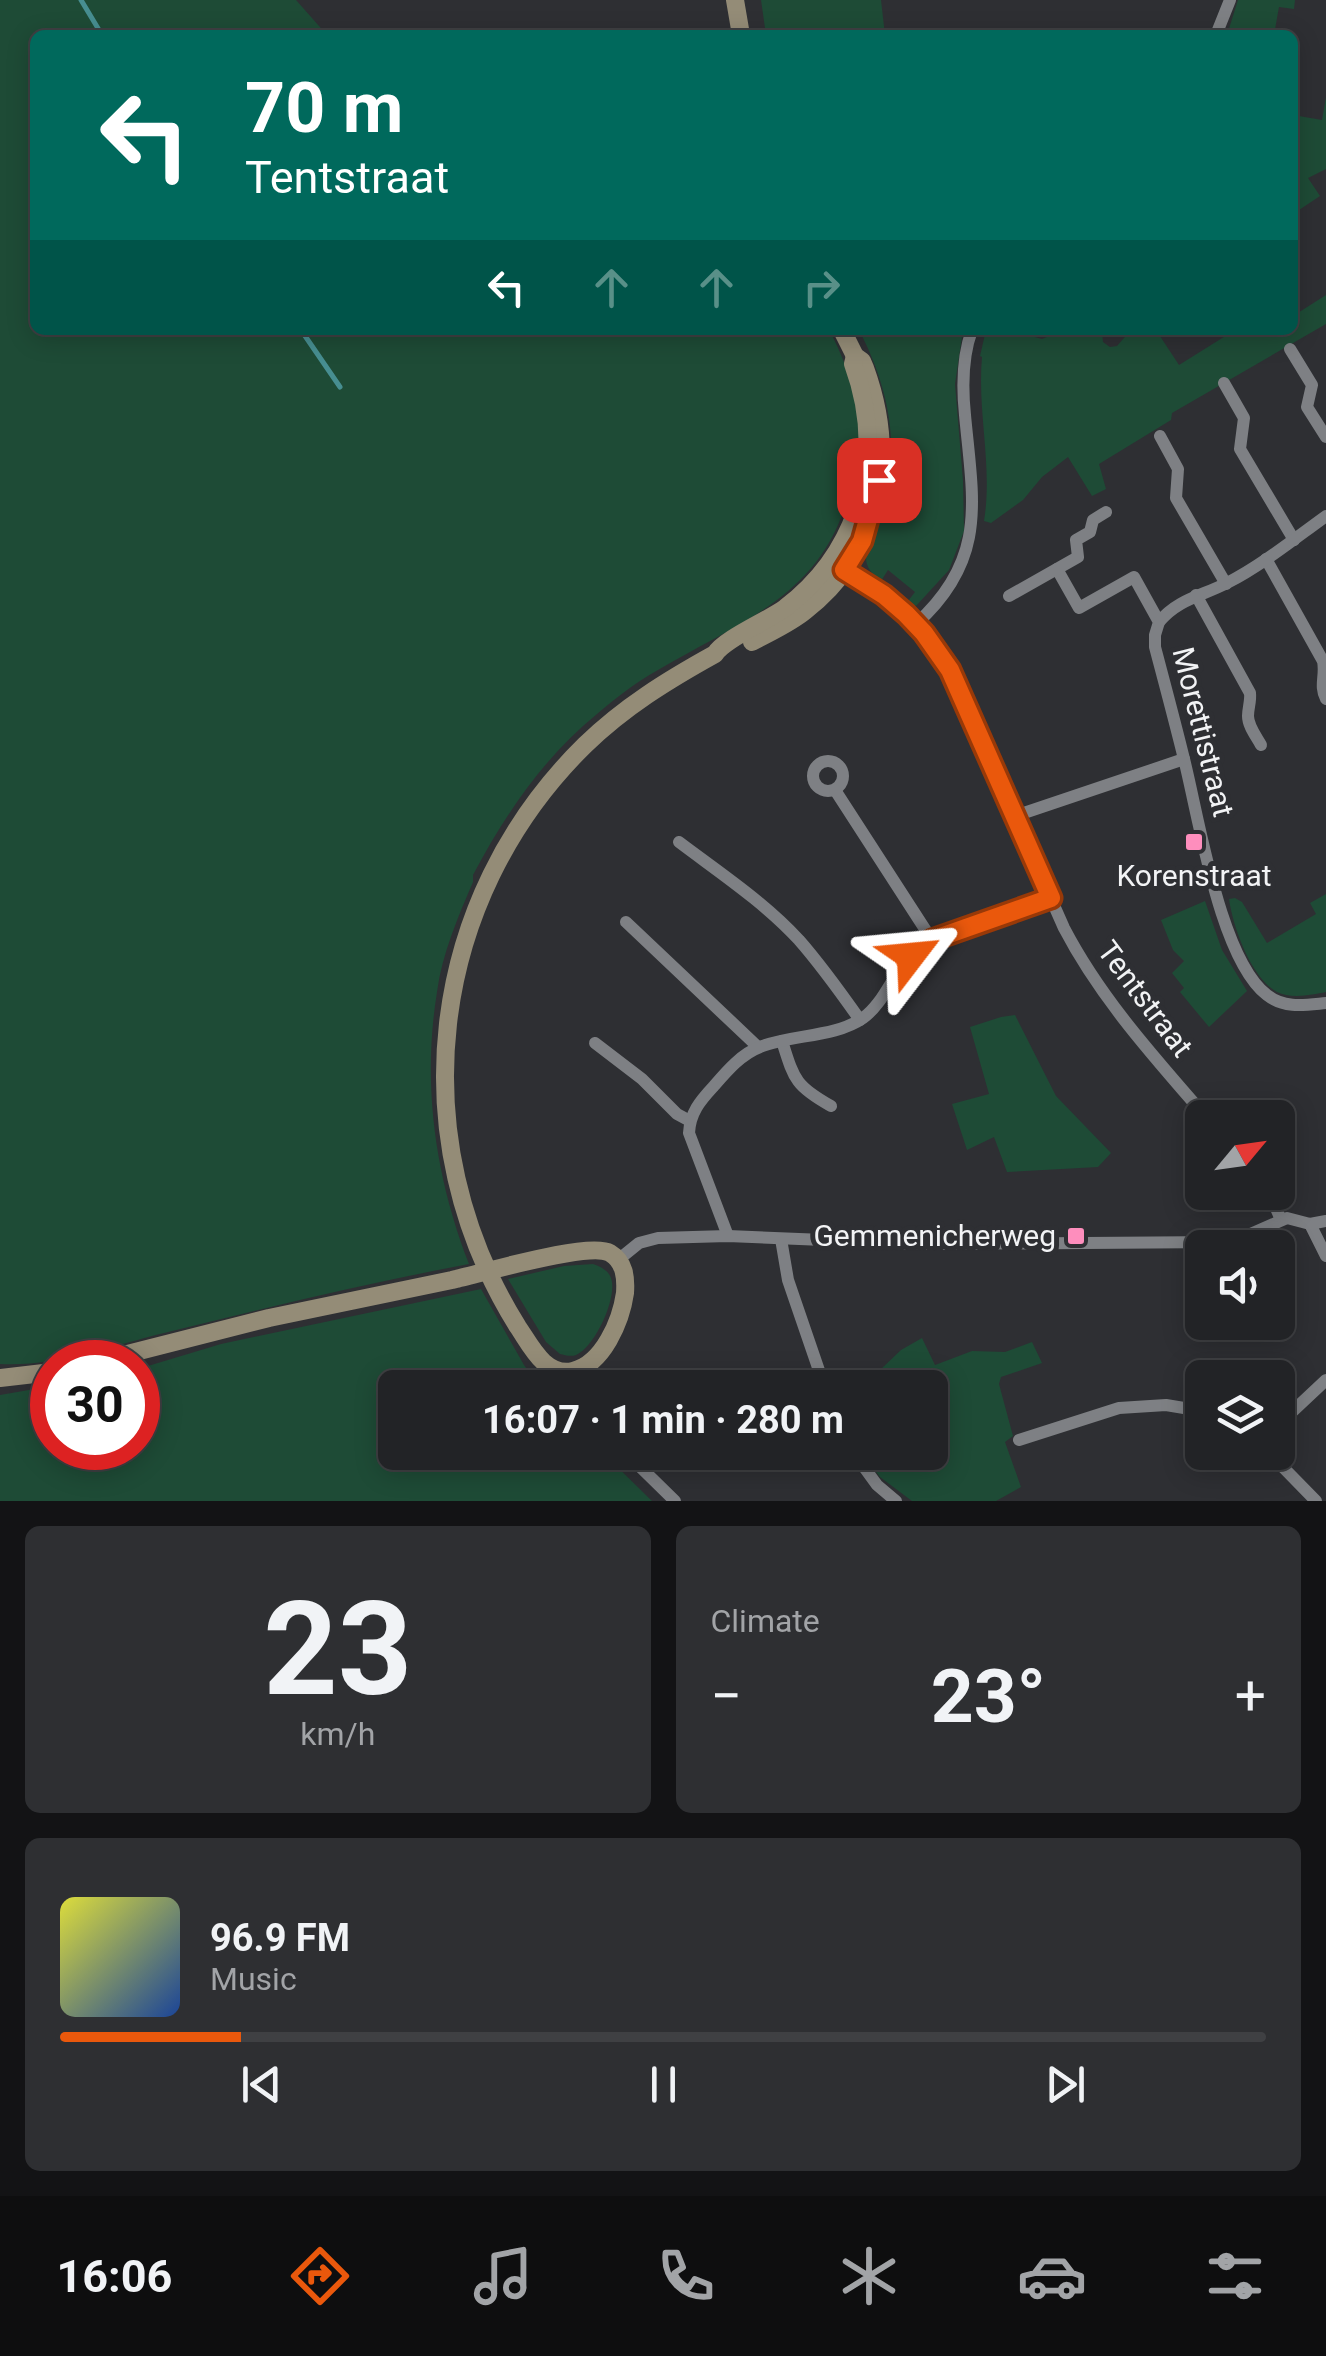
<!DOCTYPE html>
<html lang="en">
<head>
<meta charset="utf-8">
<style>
  :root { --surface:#222326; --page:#2e2f32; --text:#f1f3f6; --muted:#a2a4a7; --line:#3f4043; --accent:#ea580c }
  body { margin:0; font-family:Roboto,sans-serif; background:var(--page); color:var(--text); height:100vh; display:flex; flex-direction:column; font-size:38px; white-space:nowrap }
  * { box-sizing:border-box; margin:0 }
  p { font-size:32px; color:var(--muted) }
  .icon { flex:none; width:55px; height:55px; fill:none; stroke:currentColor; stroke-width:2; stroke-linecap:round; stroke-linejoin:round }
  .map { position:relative; height:1501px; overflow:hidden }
  .drawer { display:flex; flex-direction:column; gap:25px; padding:25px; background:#131315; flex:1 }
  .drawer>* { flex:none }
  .guide { position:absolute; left:30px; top:30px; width:1268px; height:305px; border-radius:15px; box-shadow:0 5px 25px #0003,0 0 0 2px var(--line); background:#00695c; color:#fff; overflow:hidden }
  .needle { width:65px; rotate:61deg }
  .fabs { position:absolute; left:1185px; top:1100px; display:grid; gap:20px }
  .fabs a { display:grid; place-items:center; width:110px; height:110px; border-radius:15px; background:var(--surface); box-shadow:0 5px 25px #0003,0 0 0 2px var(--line); font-size:50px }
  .speed { position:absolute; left:30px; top:1340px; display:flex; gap:20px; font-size:50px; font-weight:700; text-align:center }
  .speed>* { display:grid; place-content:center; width:130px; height:130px; border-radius:50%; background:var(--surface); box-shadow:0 5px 25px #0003,0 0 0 2px var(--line); line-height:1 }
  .speed .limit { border:15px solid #d22; background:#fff; color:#111 }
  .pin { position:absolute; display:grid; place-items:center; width:85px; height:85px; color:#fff; margin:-42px; border-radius:20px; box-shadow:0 5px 15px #0006 }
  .me { position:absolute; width:110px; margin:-55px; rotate:61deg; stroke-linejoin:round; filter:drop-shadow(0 0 8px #0008) }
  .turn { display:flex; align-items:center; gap:35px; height:210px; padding:0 50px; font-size:45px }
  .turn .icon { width:130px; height:130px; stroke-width:2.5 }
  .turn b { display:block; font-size:70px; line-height:85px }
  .lanes { display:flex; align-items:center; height:95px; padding:0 50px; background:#0003; justify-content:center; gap:50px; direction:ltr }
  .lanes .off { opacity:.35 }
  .big { font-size:75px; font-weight:700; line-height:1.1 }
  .drawer .tile { flex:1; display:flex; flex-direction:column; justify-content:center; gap:15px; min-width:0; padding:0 35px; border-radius:15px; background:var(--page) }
  .drawer .dial { align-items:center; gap:0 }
  .dial b { font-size:130px; line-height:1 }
  .song { display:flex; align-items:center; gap:30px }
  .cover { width:120px; height:120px; border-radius:15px; background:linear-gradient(135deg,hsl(60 70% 55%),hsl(220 70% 35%)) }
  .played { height:10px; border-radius:5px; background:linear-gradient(90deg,var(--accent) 15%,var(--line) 15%) }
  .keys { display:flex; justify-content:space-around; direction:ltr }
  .heat { display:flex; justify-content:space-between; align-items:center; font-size:55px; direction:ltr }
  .drawer .tiles { flex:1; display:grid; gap:25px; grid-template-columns:1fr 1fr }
  .tile:last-child { grid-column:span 2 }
  .trip { position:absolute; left:378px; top:1370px; width:570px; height:100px; border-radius:15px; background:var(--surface); box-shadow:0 5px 25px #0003,0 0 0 2px var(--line); font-weight:700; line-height:100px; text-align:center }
  .tabs { display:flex; height:160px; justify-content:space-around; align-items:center; background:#0e0e0f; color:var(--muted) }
  .tabs .icon { width:70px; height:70px }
  .tabs .selected { color:var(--accent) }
  .tabs b { font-size:45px; color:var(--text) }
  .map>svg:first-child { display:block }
  .green { fill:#1e4b36 }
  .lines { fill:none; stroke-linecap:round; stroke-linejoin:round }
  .stream { stroke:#478e91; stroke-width:5 }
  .street { stroke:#7e8084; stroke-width:12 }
  .secondary { stroke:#948c77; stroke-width:18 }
  .route-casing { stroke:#983908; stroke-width:25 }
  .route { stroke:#ea580c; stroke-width:18 }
  .poi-dot { fill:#fe8ebd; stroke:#2e2f33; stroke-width:4 }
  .labels { text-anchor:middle; stroke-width:10; stroke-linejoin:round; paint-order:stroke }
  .street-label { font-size:30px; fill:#f2f3f5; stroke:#2e2f33 }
  .poi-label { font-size:30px; fill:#f2f3f5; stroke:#2e2f33 }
</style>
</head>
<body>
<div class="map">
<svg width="1326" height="1501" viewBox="0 0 1326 1501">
  <rect width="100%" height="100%" fill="#2e2f33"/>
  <g class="green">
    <path d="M0 0H296L327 35H35V330H829C845 359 859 398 859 431 859 445 855 462 853 476 830 593 750 616 658 670 636 682 616 698 597 714 543 758 505 815 473 875V882C458 917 442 954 437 992 422 1085 435 1176 469 1264 367 1283 265 1308 164 1333 111 1346 55 1367 0 1364Z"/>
    <polygon points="761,0 881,0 885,35 766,35"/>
    <polygon points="1238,0 1295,0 1294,9 1279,7 1274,35 1227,35"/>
    <polygon points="1326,97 1326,169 1308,178 1320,196 1293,214 1293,115 1322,120"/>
    <path d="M1326 295V324L1172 413 1171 420 1099 464 1106 489 1092 496 1068 457 1042 477 1023 500 991 523 984 521C993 466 977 412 982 357L980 356 986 330H1008L1042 339 1064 330H1104L1102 333 1103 342 1110 347 1117 346 1131 330H1161L1158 333 1179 365 1235 330 1249 332 1257 330 1262 335 1271 330H1292L1293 316Z"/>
    <path d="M859 330H963L955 384 963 481 964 531 949 570 916 606 908 601 915 592 888 570 881 581C872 574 865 567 866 555 867 548 872 540 875 533 881 519 886 504 888 489 898 432 885 380 859 330Z"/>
    <path d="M1326 894V992C1312 995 1291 999 1277 992 1251 978 1233 927 1229 899L1235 898 1242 902 1267 943 1316 914 1310 903Z"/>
    <polygon points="1205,901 1222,950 1247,991 1209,1027 1180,992 1184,988 1172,973 1184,961 1173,950 1161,920"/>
    <polygon points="1015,1015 1056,1096 1111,1153 1098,1167 1007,1172 994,1137 967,1150 952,1104 989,1094 970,1027 1001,1017"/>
    <path d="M593 1264C601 1267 608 1270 611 1278 618 1297 595 1347 576 1355 570 1357 565 1355 560 1354L546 1342 508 1279 564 1266Z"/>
    <polygon points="481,1289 524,1365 540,1387 395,1388 395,1452 603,1453 652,1501 0,1501 0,1395 52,1386 52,1448 138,1448 138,1369 221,1344"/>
    <polygon points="922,1338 935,1365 972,1351 1005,1352 1032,1342 1042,1363 1001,1377 999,1384 1013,1436 1005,1442 1021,1487 996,1501 912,1501 880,1477 864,1456 862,1453 930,1452 930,1388 832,1386 880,1370 901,1350"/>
  </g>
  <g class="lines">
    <g class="stream">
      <polyline points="81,0 102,35"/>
      <polyline points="301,330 340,387"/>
    </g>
    <g class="street">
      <polyline points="1216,35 1230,0"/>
      <polyline points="1290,349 1312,385 1307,407 1326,437"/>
      <polyline points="1224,383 1244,418 1240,449 1294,540"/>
      <polyline points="1160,436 1178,469 1176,498 1226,584"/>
      <path d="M1266 559 1323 661C1326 675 1319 686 1326 699"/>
      <path d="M841 567C863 582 886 595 906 613 923 630 936 650 950 670L1064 928C1101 999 1155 1058 1207 1118"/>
      <path d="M1057 569 1079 608 1134 577 1159 622 1155 635V647C1165 685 1175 722 1184 759 1199 818 1220 959 1267 995 1285 1009 1305 1005 1326 1003"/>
      <path d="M1196 595 1250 693C1251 701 1248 708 1248 716 1248 726 1256 736 1261 745"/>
      <polyline points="1009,596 1078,557 1076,540 1090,532 1093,520 1106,512"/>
      <path d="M1159 622C1178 599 1202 596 1227 583 1262 565 1294 539 1326 516"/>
      <path d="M916 624C988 559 973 501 965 415 962 386 962 357 972 330"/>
      <circle cx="828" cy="776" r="15"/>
      <polyline points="835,790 932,940"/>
      <polyline points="1015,816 1184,759"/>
      <path d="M679 842C720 873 764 902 799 940 821 965 841 993 860 1020"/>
      <polyline points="626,922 758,1047"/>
      <path d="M782 1041C794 1079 795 1086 831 1106"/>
      <polyline points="595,1043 642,1079 677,1114 690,1121"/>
      <polyline points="1269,1192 1281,1220"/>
      <polyline points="1310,1224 1326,1256"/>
      <path d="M728 1236 689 1133C690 1113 700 1101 713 1087 726 1072 741 1054 760 1047 792 1034 834 1038 863 1018 884 1003 892 975 910 957 931 937 959 931 986 922 1008 914 1029 906 1051 898"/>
      <polyline points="781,1239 788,1280 825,1388"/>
      <polyline points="618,1260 639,1243 658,1238 728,1236 923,1244 1222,1242 1246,1236 1287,1218 1310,1224 1326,1221"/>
      <polyline points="572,1371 576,1388"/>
      <polyline points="1278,1425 1326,1380"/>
      <polyline points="1019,1440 1119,1408 1166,1405 1202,1411"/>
      <polyline points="625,1452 675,1501"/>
      <polyline points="853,1452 877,1485 896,1501"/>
      <polyline points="1268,1452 1316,1501"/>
    </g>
    <g class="secondary">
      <polyline points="735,0 741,35"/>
      <path d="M752 642C770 632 789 624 805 611 882 551 897 456 865 368L862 361 855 356 842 330"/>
      <path d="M96 1362 269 1318 452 1280 456 1279C484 1273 589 1241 610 1253 625 1262 626 1278 625 1293 621 1321 603 1364 573 1371 545 1377 531 1346 518 1327 400 1139 427 900 585 745 624 707 668 680 715 654 724 639 767 621 785 608 862 549 886 454 853 364L855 356"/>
      <polyline points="0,1378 52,1372"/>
    </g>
  </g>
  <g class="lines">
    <g class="route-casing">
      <polyline id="route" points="879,480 862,541 844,570 884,595 906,614 924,633 950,670 1051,898 932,940 911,956"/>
    </g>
    <use href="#route" class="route"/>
  </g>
  <g class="poi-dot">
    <rect x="1184" y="832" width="20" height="20" rx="5"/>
    <rect x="1066" y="1226" width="20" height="20" rx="5"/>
  </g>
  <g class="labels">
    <g class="street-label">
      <text transform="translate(1203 732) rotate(76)" y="10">Morettistraat</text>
      <text transform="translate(1145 999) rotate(53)" y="10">Tentstraat</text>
    </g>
    <g class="poi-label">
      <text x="1194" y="886">Korenstraat</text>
      <text x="1056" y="1246" text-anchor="end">Gemmenicherweg</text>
    </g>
  </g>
</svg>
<div class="fabs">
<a><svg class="needle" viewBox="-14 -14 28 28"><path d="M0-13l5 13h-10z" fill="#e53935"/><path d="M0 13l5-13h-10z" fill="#a2a4a7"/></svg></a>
<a><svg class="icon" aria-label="sound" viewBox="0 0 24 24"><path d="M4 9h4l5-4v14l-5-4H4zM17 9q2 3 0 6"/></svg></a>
<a><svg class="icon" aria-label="layers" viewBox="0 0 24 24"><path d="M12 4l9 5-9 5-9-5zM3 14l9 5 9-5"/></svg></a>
</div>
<div class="speed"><div class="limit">30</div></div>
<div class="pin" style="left:879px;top:480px;background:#d93025"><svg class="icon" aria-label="arrive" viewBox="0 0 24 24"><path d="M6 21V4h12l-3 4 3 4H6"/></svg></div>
<svg class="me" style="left:911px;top:956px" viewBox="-20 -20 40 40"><path d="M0-17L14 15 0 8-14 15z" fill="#ea580c" stroke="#fff" stroke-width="4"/></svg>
<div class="trip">16:07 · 1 min · 280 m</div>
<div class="guide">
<div class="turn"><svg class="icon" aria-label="left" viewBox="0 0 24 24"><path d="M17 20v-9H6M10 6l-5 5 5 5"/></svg><div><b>70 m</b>Tentstraat</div></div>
<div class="lanes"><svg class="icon" aria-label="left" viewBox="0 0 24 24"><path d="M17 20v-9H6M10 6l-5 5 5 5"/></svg><svg class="icon off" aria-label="ahead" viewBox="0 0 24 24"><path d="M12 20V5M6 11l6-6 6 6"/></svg><svg class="icon off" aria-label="ahead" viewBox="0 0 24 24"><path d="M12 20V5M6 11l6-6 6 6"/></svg><svg class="icon off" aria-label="right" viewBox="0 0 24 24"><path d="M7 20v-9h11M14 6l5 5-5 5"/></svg></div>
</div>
</div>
<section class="drawer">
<div class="tiles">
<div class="tile dial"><b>23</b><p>km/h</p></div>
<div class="tile"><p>Climate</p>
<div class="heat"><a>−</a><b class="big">23°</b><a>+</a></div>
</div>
<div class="tile">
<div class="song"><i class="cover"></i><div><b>96.9 FM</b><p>Music</p></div></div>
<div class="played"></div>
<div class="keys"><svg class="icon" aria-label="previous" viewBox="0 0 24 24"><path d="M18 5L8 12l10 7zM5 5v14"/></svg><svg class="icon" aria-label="pause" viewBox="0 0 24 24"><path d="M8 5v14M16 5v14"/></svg><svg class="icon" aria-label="next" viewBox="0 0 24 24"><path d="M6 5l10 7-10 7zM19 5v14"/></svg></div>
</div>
</div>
</section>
<nav class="tabs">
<b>16:06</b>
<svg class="icon selected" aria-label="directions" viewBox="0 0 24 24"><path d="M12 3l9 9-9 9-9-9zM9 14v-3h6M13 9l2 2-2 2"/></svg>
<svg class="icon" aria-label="music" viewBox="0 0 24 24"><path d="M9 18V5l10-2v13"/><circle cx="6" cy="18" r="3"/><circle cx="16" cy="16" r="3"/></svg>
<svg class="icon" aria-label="phone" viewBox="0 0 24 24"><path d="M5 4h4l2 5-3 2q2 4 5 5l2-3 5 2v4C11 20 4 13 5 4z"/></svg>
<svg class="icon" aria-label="climate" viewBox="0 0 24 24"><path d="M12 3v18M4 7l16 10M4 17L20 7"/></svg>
<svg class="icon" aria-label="car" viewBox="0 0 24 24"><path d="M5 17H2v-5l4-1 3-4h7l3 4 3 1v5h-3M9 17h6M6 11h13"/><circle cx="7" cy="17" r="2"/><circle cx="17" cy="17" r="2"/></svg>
<svg class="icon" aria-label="filters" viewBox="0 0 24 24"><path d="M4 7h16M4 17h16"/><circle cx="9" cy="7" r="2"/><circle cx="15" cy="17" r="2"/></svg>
</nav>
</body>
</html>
